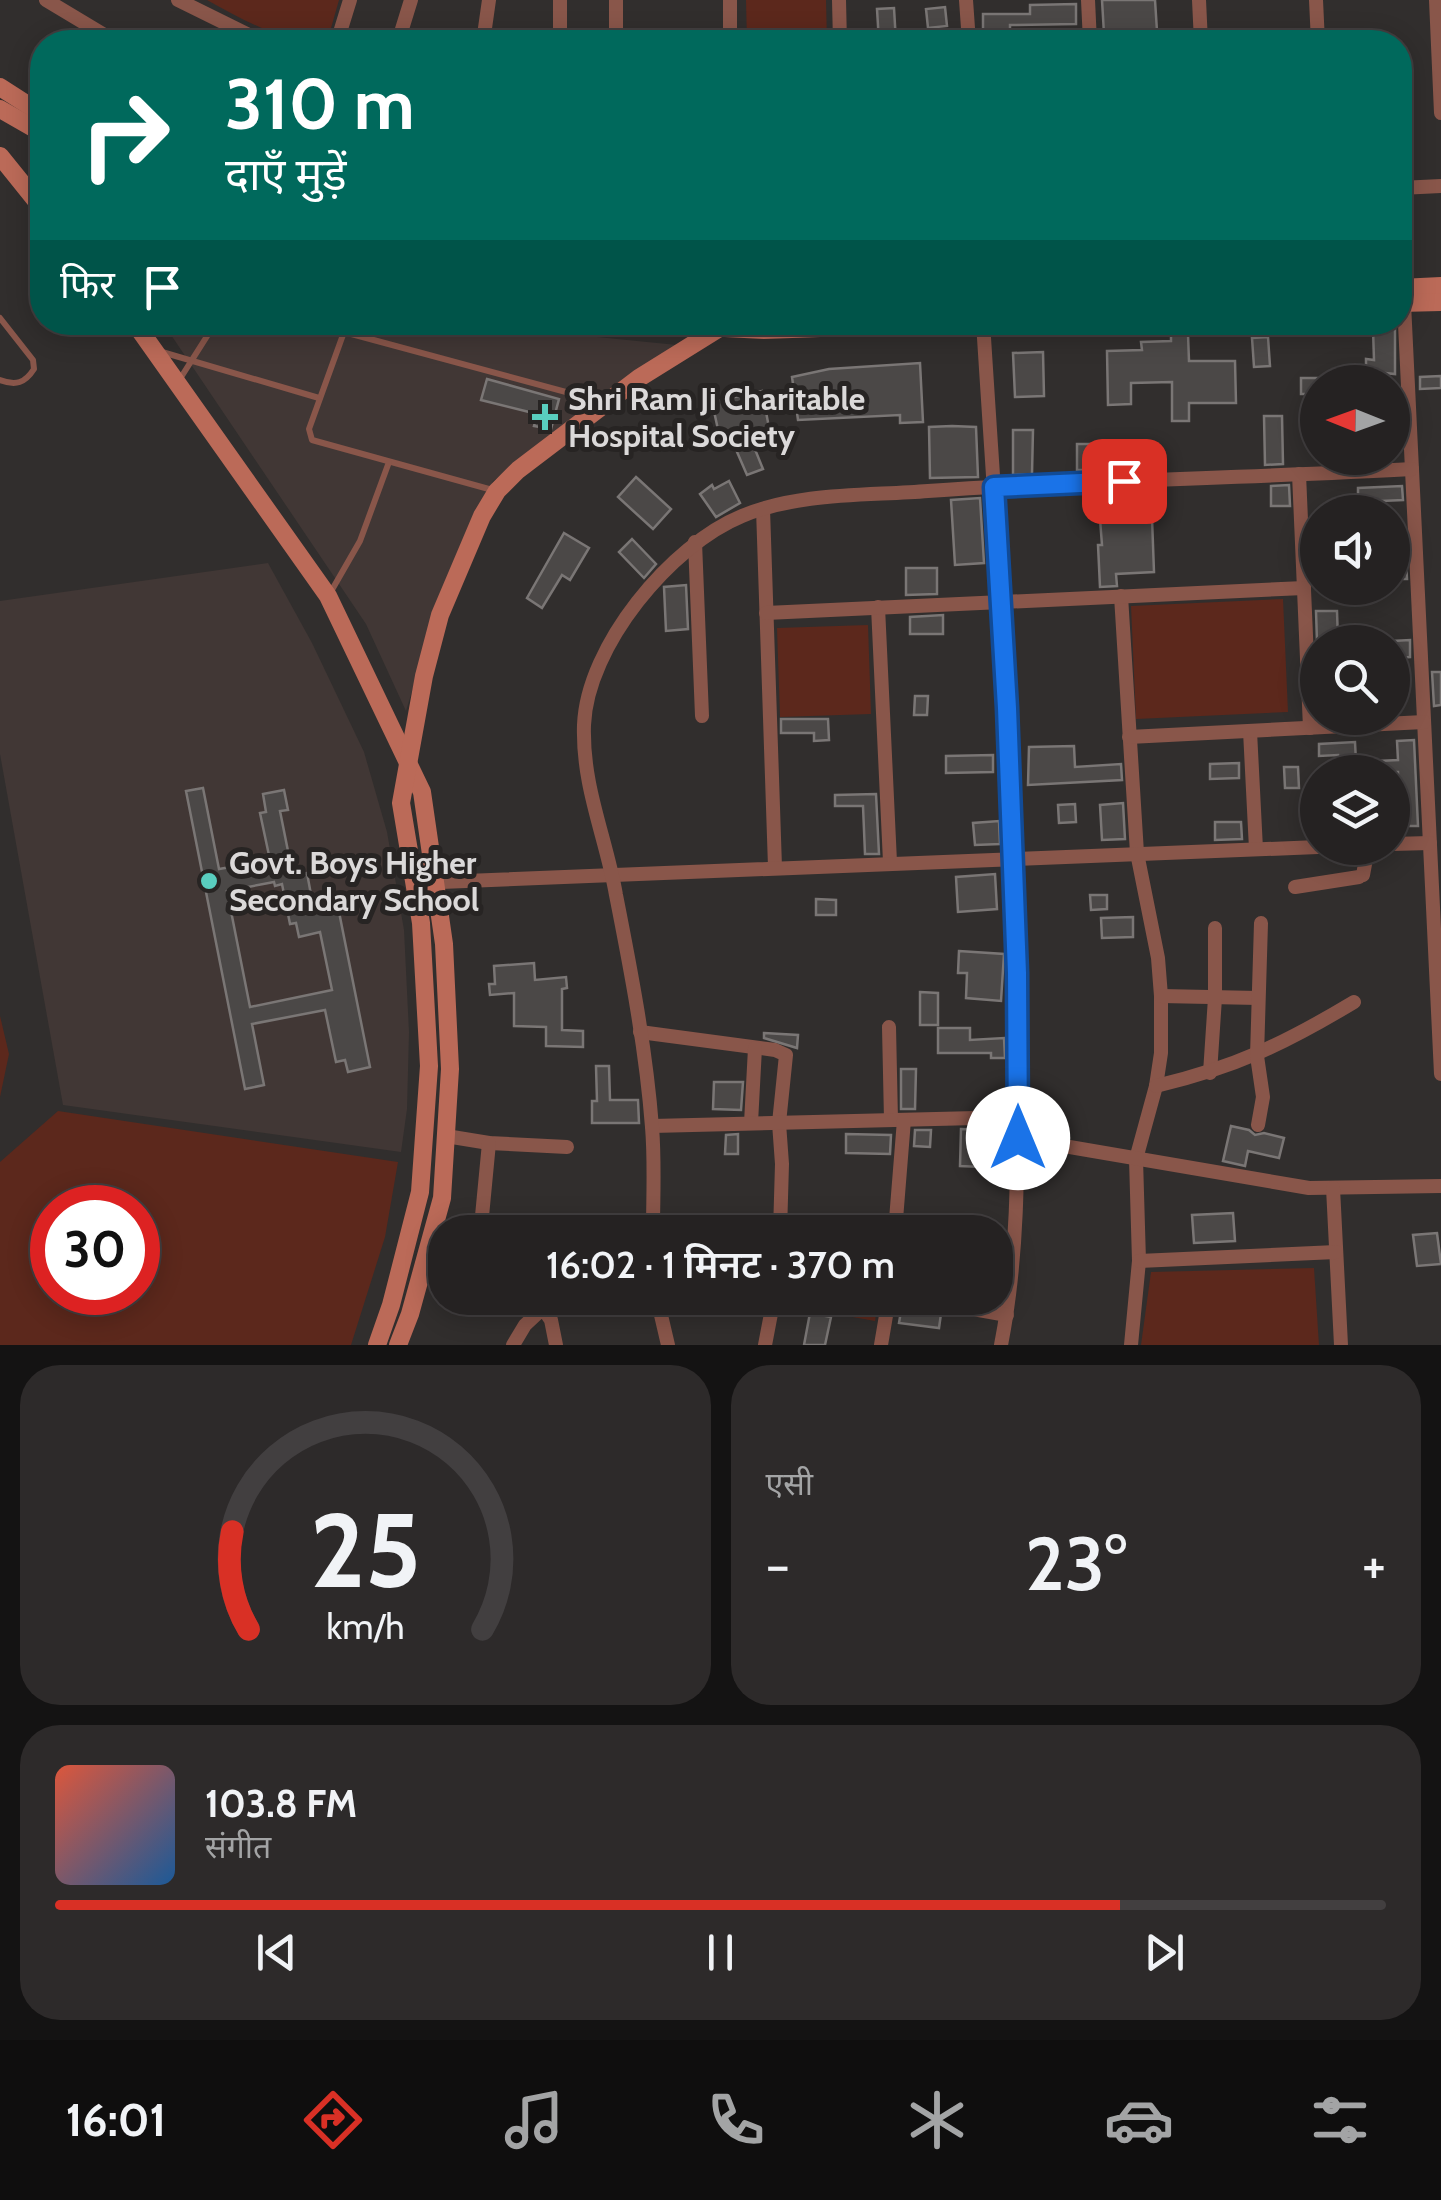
<!DOCTYPE html>
<html lang="hi">
<head>
<meta charset="utf-8">
<style>
  :root { --surface:#252222; --page:#2d2a2a; --text:#f1f3f6; --muted:#a3a4a5; --line:#423f40; --accent:#d93025 }
  body { margin:0; font-family:Cabin,"Noto Sans Devanagari",sans-serif; background:var(--page); color:var(--text); height:100vh; display:flex; flex-direction:column; font-size:38px; white-space:nowrap }
  * { box-sizing:border-box; margin:0 }
  p { font-size:32px; color:var(--muted) }
  .icon { flex:none; width:55px; height:55px; fill:none; stroke:currentColor; stroke-width:2; stroke-linecap:round; stroke-linejoin:round }
  .map { position:relative; height:1345px; overflow:hidden }
  .side { display:flex; flex-direction:column; gap:20px; padding:20px; background:#141313; flex:1 }
  .side>* { flex:none }
  .top-card { position:absolute; left:30px; top:30px; width:1382px; height:305px; border-radius:40px; box-shadow:0 5px 25px #0003,0 0 0 2px var(--line); background:#00695c; color:#fff; overflow:hidden }
  .needle { width:65px; rotate:271deg }
  .fabs { position:absolute; left:1300px; top:365px; display:grid; gap:20px }
  .fabs a { display:grid; place-items:center; width:110px; height:110px; border-radius:50%; background:var(--surface); box-shadow:0 5px 25px #0003,0 0 0 2px var(--line); font-size:50px }
  .speed { position:absolute; left:30px; top:1185px; display:flex; gap:20px; font-size:50px; font-weight:700; text-align:center }
  .speed>* { display:grid; place-content:center; width:130px; height:130px; border-radius:50%; background:var(--surface); box-shadow:0 5px 25px #0003,0 0 0 2px var(--line); line-height:1 }
  .speed .limit { border:15px solid #d22; background:#fff; color:#111 }
  .pin { position:absolute; display:grid; place-items:center; width:85px; height:85px; color:#fff; margin:-42px; border-radius:20px; box-shadow:0 5px 15px #0006 }
  .me { position:absolute; width:110px; margin:-55px; rotate:0deg; stroke-linejoin:round; filter:drop-shadow(0 0 8px #0008) }
  .turn { display:flex; align-items:center; gap:35px; height:210px; padding:0 30px; font-size:45px }
  .turn .icon { width:130px; height:130px; stroke-width:2.5 }
  .turn b { display:block; font-size:70px; line-height:85px }
  .then { display:flex; align-items:center; height:95px; padding:0 30px; background:#0003; gap:20px; font-size:38px }
  .big { font-size:75px; font-weight:600; line-height:1.1 }
  .side .tile { flex:1; display:flex; flex-direction:column; justify-content:center; gap:15px; min-width:0; padding:0 35px; border-radius:40px; background:var(--page) }
  .side .dial { align-items:center; gap:0 }
  .dial svg { height:260px; overflow:visible; fill:none; stroke:var(--line); stroke-width:7; stroke-linecap:round; text-anchor:middle }
  .dial text { fill:var(--text); stroke:none }
  .song { display:flex; align-items:center; gap:30px }
  .cover { width:120px; height:120px; border-radius:15px; background:linear-gradient(135deg,hsl(10 70% 55%),hsl(210 70% 35%)) }
  .played { height:10px; border-radius:5px; background:linear-gradient(90deg,var(--accent) 80%,var(--line) 80%) }
  .keys { display:flex; justify-content:space-around; direction:ltr }
  .heat { display:flex; justify-content:space-between; align-items:center; font-size:55px; direction:ltr }
  .side .tiles { flex:1; display:grid; gap:20px; grid-template-columns:1fr 1fr }
  .tile:last-child { grid-column:span 2 }
  .trip { position:absolute; left:428px; top:1215px; width:585px; height:100px; border-radius:40px; background:var(--surface); box-shadow:0 5px 25px #0003,0 0 0 2px var(--line); font-weight:600; line-height:100px; text-align:center }
  .tab-bar { display:flex; height:160px; justify-content:space-around; align-items:center; background:#0f0e0e; color:var(--muted) }
  .tab-bar .icon { width:70px; height:70px }
  .tab-bar .selected { color:var(--accent) }
  .tab-bar b { font-size:45px; color:var(--text) }
  .map>svg:first-child { display:block }
  .built { fill:#413735 }
  .green { fill:#5c281c; fill-rule:evenodd }
  .building { fill:#4b4847; stroke:#7a7675; stroke-width:2.5; fill-rule:evenodd }
  .lines { fill:none; stroke-linecap:round; stroke-linejoin:round }
  .lane { stroke:#89564a; stroke-width:6 }
  .street { stroke:#89564a; stroke-width:14 }
  .secondary { stroke:#bb6a58; stroke-width:18 }
  .route-casing { stroke:#114b97; stroke-width:25 }
  .route { stroke:#1a73e8; stroke-width:18 }
  .poi-dot { fill:#59cebf; stroke:#272423; stroke-width:4 }
  .labels { text-anchor:middle; stroke-width:10; stroke-linejoin:round; paint-order:stroke }
  .poi-label { font-size:32px; font-weight:bold; fill:#dbd9d9; stroke:#272423; text-anchor:start }
</style>
</head>
<body>
<div class="map">
<svg width="1441" height="1345" viewBox="0 0 1441 1345">
  <rect width="100%" height="100%" fill="#312e2d"/>
  <g class="built">
    <polygon points="163,323 507,323 587,336 677,345 493,481 443,588 406,711 366,624"/>
    <polygon points="268,563 312,643 364,752 387,832 404,930 409,1032 407,1109 401,1152 63,1105 0,754 0,601"/>
  </g>
  <g class="green">
    <path d="M207 0H339L327 42C283 43 245 21 207 0Z"/>
    <polygon points="746,0 826,0 827,42 747,42"/>
    <polygon points="1283,599 1288,712 1136,719 1131,606"/>
    <polygon points="868,625 871,714 780,717 777,628"/>
    <polygon points="0,1016 9,1054 0,1097"/>
    <path d="M58 1111 398 1162 385 1237 351 1345H0V1162ZM52 1208H138V1292H52Z"/>
    <polygon points="1314,1268 1319,1345 1141,1345 1151,1272"/>
    <polygon points="787,1298 879,1298 875,1321 786,1305"/>
  </g>
  <g class="building">
    <polygon points="1102,0 1155,0 1157,31 1104,34"/>
    <polygon points="1076,4 1076,24 1010,25 1010,31 983,32 983,14 1030,14 1030,5"/>
    <polygon points="945,7 947,26 928,28 926,9"/>
    <polygon points="894,8 896,42 879,42 877,9"/>
    <polygon points="1373,329 1395,329 1395,374 1366,371 1366,359 1374,360"/>
    <polygon points="1188,334 1189,361 1235,361 1236,403 1189,403 1189,421 1172,421 1172,382 1131,383 1131,404 1108,405 1107,351 1142,350 1141,342 1171,341 1171,335"/>
    <polygon points="1268,337 1270,366 1254,367 1252,338"/>
    <polygon points="1043,352 1044,396 1015,397 1013,353"/>
    <polygon points="920,363 923,422 900,423 900,415 798,420 792,377 829,369"/>
    <polygon points="1441,376 1441,388 1420,389 1420,377"/>
    <rect x="1301" y="378" width="17" height="16"/>
    <polygon points="487,379 559,399 551,429 534,426 537,414 481,400"/>
    <polygon points="762,391 771,438 752,442 763,469 747,475 734,445 722,448 712,402"/>
    <polygon points="1264,416 1282,416 1283,464 1265,465"/>
    <polygon points="952,426 976,427 978,477 930,478 929,427"/>
    <polygon points="1013,430 1033,430 1032,474 1013,475"/>
    <rect x="1077" y="444" width="18" height="26"/>
    <polygon points="636,477 671,509 653,529 618,497"/>
    <polygon points="729,481 740,503 716,517 700,494 712,485 714,489"/>
    <polygon points="1289,485 1290,506 1271,506 1271,486"/>
    <polygon points="1402,486 1403,500 1358,502 1358,488"/>
    <polygon points="1151,491 1154,572 1116,574 1117,586 1100,587 1098,545 1102,545 1098,493"/>
    <polygon points="980,498 984,563 955,565 951,500"/>
    <polygon points="564,533 589,548 570,580 562,575 542,608 527,598"/>
    <polygon points="632,539 656,564 644,578 619,552"/>
    <polygon points="1392,562 1406,562 1407,579 1392,579"/>
    <polygon points="906,568 937,568 937,594 906,595"/>
    <polygon points="686,585 688,629 666,631 664,587"/>
    <polygon points="1316,611 1337,611 1338,641 1317,642"/>
    <polygon points="943,615 943,634 910,634 910,617"/>
    <polygon points="1410,640 1410,657 1392,658 1392,641"/>
    <polygon points="1432,672 1441,672 1441,705 1434,706"/>
    <polygon points="915,696 928,696 927,715 914,715"/>
    <polygon points="781,719 828,719 829,740 814,741 814,733 781,733"/>
    <polygon points="1414,740 1418,826 1400,826 1398,772 1339,772 1338,755 1319,756 1319,744 1355,742 1356,762 1398,760 1397,741"/>
    <polygon points="1074,746 1075,767 1121,764 1122,780 1028,785 1029,747"/>
    <polygon points="993,755 993,772 946,773 946,756"/>
    <polygon points="1239,763 1239,778 1210,779 1210,764"/>
    <polygon points="1284,767 1298,767 1299,788 1285,788"/>
    <path d="M203 788 219 869 270 860 260 813 266 812 263 794 284 790 288 810 280 811 293 876 307 873 314 911 338 907 370 1067 348 1072 345 1060 336 1062 325 1010 252 1024 264 1085 245 1089 186 791ZM274 882 275 886 282 884 290 924 296 923 299 937 320 932 332 990 250 1007 227 891Z"/>
    <polygon points="876,794 879,854 865,854 863,806 835,806 835,795"/>
    <polygon points="1123,803 1125,839 1102,840 1100,805"/>
    <polygon points="1075,804 1076,822 1059,823 1058,805"/>
    <polygon points="999,821 1000,844 975,845 973,823"/>
    <polygon points="1215,822 1241,822 1242,839 1215,840"/>
    <polygon points="995,874 997,909 958,912 956,877"/>
    <polygon points="1090,895 1107,895 1107,909 1091,910"/>
    <polygon points="816,899 836,900 836,915 816,915"/>
    <polygon points="1133,917 1133,937 1102,938 1101,918"/>
    <polygon points="959,951 1004,954 1001,1001 966,998 967,973 958,973"/>
    <polygon points="534,963 535,980 566,977 567,988 562,989 562,1030 583,1031 583,1047 546,1046 546,1027 514,1026 514,993 490,995 489,984 495,984 494,966"/>
    <polygon points="920,992 938,993 938,1025 920,1025"/>
    <polygon points="938,1028 970,1028 970,1040 1004,1038 1005,1058 991,1058 991,1053 938,1053"/>
    <polygon points="764,1033 798,1035 797,1048 764,1038"/>
    <polygon points="596,1066 609,1066 610,1100 638,1100 639,1123 592,1123 592,1101 597,1101"/>
    <polygon points="901,1069 916,1069 915,1109 901,1109"/>
    <polygon points="714,1082 743,1082 741,1110 713,1109"/>
    <polygon points="1231,1126 1249,1130 1255,1135 1264,1133 1284,1138 1279,1158 1248,1151 1245,1166 1223,1161"/>
    <polygon points="961,1129 1007,1131 1006,1168 960,1166"/>
    <polygon points="915,1130 931,1130 930,1147 914,1146"/>
    <polygon points="738,1134 738,1154 725,1154 726,1135"/>
    <polygon points="846,1134 891,1135 890,1154 846,1153"/>
    <polygon points="1233,1213 1235,1241 1194,1243 1192,1215"/>
    <polygon points="1437,1233 1441,1264 1417,1266 1413,1235"/>
    <polygon points="902,1305 941,1314 939,1328 899,1323"/>
    <polygon points="810,1313 831,1317 825,1345 804,1345"/>
  </g>
  <g class="lines">
    <g class="lane">
      <path d="M0 318 33 360 34 369C25 383 16 386 0 380"/>
      <polyline points="307,322 603,402"/>
      <polyline points="344,332 309,429 312,440 496,491"/>
      <polyline points="162,352 319,398"/>
      <polyline points="178,382 216,322"/>
      <polyline points="329,595 360,541 389,462"/>
    </g>
    <g class="street">
      <polyline points="46,0 116,42"/>
      <polyline points="178,0 263,42"/>
      <polyline points="616,0 616,42"/>
      <polyline points="730,0 730,42"/>
      <polyline points="839,0 840,42"/>
      <polyline points="966,0 969,42"/>
      <polyline points="1088,0 1090,42"/>
      <polyline points="1199,0 1201,42"/>
      <polyline points="1316,0 1318,42"/>
      <polyline points="1436,0 1441,113"/>
      <polyline points="337,42 350,0"/>
      <polyline points="398,42 411,0"/>
      <polyline points="483,42 489,0"/>
      <polyline points="560,42 560,0"/>
      <polyline points="1400,188 1441,186"/>
      <polyline points="1404,303 1441,1074"/>
      <path d="M983 322C998 560 1017 797 1017 1035 1017 1138 1021 1244 1001 1345"/>
      <polyline points="1299,474 1310,728"/>
      <polyline points="763,509 775,867"/>
      <polyline points="695,542 702,716"/>
      <polyline points="1121,596 1137,853 1158,958 1161,996 1161,1053 1156,1086 1136,1159 1139,1261 1131,1345"/>
      <polyline points="878,607 890,862"/>
      <polyline points="766,613 1304,588"/>
      <polyline points="1250,731 1256,849"/>
      <polyline points="1129,737 1424,722"/>
      <polyline points="1392,844 1430,843"/>
      <polyline points="1363,875 1368,848"/>
      <polyline points="416,883 1318,847"/>
      <polyline points="1295,887 1359,877"/>
      <polyline points="1161,996 1258,998"/>
      <polyline points="889,1027 891,1120"/>
      <polyline points="640,1032 775,1050 786,1055 779,1123 782,1164 780,1232"/>
      <polyline points="1210,1073 1215,998 1215,928"/>
      <path d="M1156 1086C1236 1067 1284 1044 1354 1002"/>
      <polyline points="751,1123 755,1048"/>
      <polyline points="1258,1125 1263,1097 1257,1056 1261,923"/>
      <polyline points="652,1126 1017,1117"/>
      <polyline points="446,1136 489,1143 567,1147"/>
      <polyline points="1017,1138 1309,1188 1441,1186"/>
      <polyline points="1333,1188 1341,1345"/>
      <polyline points="484,1232 482,1216 489,1143"/>
      <path d="M653 1232C653 1197 655 1162 652 1127 646 1049 631 971 616 895 606 837 582 787 584 725 587 646 671 545 742 516 800 492 867 496 928 491 1089 480 1251 478 1412 469"/>
      <polyline points="895,1232 904,1120"/>
      <polyline points="1139,1261 1336,1252"/>
      <polyline points="657,1298 668,1345"/>
      <polyline points="911,1298 1007,1315"/>
      <polyline points="513,1345 525,1325 540,1311 545,1311 551,1320 556,1345"/>
      <polyline points="765,1345 774,1298"/>
      <polyline points="881,1345 889,1298"/>
    </g>
    <g class="secondary">
      <polyline points="0,87 42,114"/>
      <polyline points="0,109 42,133"/>
      <polyline points="0,156 42,208"/>
      <polyline points="1400,288 1441,286"/>
      <polyline points="1400,303 1441,302"/>
      <polyline points="134,322 328,596 422,792 444,944 450,1069 442,1198 410,1314 398,1345"/>
      <polyline points="608,322 764,330 988,322"/>
      <polyline points="377,1345 391,1305 420,1192 429,1066 421,923 401,803 424,676 440,615 482,516 497,491 518,470 639,378 729,322"/>
    </g>
  </g>
  <g class="lines">
    <g class="route-casing">
      <polyline id="route" points="1018,1138 1017,973 1007,708 994,487 1124,481"/>
    </g>
    <use href="#route" class="route"/>
  </g>
  <g class="poi-dot">
    <path d="M540 402h10v10h10v10h-10v10h-10v-10h-10v-10h10z"/>
    <circle cx="209" cy="881" r="10"/>
  </g>
  <g class="labels">
    <g class="poi-label">
      <text x="568" y="410">Shri Ram Ji Charitable<tspan x="568" dy="37">Hospital Society</tspan></text>
      <text x="229" y="874">Govt. Boys Higher<tspan x="229" dy="37">Secondary School</tspan></text>
    </g>
  </g>
</svg>
<div class="fabs">
<a><svg class="needle" viewBox="-14 -14 28 28"><path d="M0-13l5 13h-10z" fill="#e53935"/><path d="M0 13l5-13h-10z" fill="#a3a4a5"/></svg></a>
<a><svg class="icon" aria-label="sound" viewBox="0 0 24 24"><path d="M4 9h4l5-4v14l-5-4H4zM17 9q2 3 0 6"/></svg></a>
<a><svg class="icon" aria-label="search" viewBox="0 0 24 24"><circle cx="10" cy="10" r="6"/><path d="M15 15l6 6"/></svg></a>
<a><svg class="icon" aria-label="layers" viewBox="0 0 24 24"><path d="M12 4l9 5-9 5-9-5zM3 14l9 5 9-5"/></svg></a>
</div>
<div class="speed"><div class="limit">30</div></div>
<div class="pin" style="left:1124px;top:481px;background:#d93025"><svg class="icon" aria-label="arrive" viewBox="0 0 24 24"><path d="M6 21V4h12l-3 4 3 4H6"/></svg></div>
<svg class="me" style="left:1018px;top:1138px" viewBox="-20 -20 40 40"><circle r="19" fill="#fff"/><path d="M0-13L10 11 0 6-10 11z" fill="#1a73e8"/></svg>
<div class="trip">16:02 · 1 मिनट · 370 m</div>
<div class="top-card">
<div class="turn"><svg class="icon" aria-label="right" viewBox="0 0 24 24"><path d="M7 20v-9h11M14 6l5 5-5 5"/></svg><div><b>310 m</b>दाएँ मुड़ें</div></div>
<div class="then">फिर<svg class="icon" aria-label="arrive" viewBox="0 0 24 24"><path d="M6 21V4h12l-3 4 3 4H6"/></svg></div>
</div>
</div>
<section class="side">
<div class="tiles">
<div class="tile dial"><svg viewBox="0 0 100 80">
<path d="M14 69A42 42 0 1 1 86 69"/>
<path d="M14 69A42 42 0 0 1 9 39" stroke="#d93025"/>
<text x="50" y="56" font-size="32" font-weight="700">25</text>
<text x="50" y="72" font-size="11">km/h</text>
</svg></div>
<div class="tile"><p>एसी</p>
<div class="heat"><a>−</a><b class="big">23°</b><a>+</a></div>
</div>
<div class="tile">
<div class="song"><i class="cover"></i><div><b>103.8 FM</b><p>संगीत</p></div></div>
<div class="played"></div>
<div class="keys"><svg class="icon" aria-label="previous" viewBox="0 0 24 24"><path d="M18 5L8 12l10 7zM5 5v14"/></svg><svg class="icon" aria-label="pause" viewBox="0 0 24 24"><path d="M8 5v14M16 5v14"/></svg><svg class="icon" aria-label="next" viewBox="0 0 24 24"><path d="M6 5l10 7-10 7zM19 5v14"/></svg></div>
</div>
</div>
</section>
<nav class="tab-bar">
<b>16:01</b>
<svg class="icon selected" aria-label="directions" viewBox="0 0 24 24"><path d="M12 3l9 9-9 9-9-9zM9 14v-3h6M13 9l2 2-2 2"/></svg>
<svg class="icon" aria-label="music" viewBox="0 0 24 24"><path d="M9 18V5l10-2v13"/><circle cx="6" cy="18" r="3"/><circle cx="16" cy="16" r="3"/></svg>
<svg class="icon" aria-label="phone" viewBox="0 0 24 24"><path d="M5 4h4l2 5-3 2q2 4 5 5l2-3 5 2v4C11 20 4 13 5 4z"/></svg>
<svg class="icon" aria-label="climate" viewBox="0 0 24 24"><path d="M12 3v18M4 7l16 10M4 17L20 7"/></svg>
<svg class="icon" aria-label="car" viewBox="0 0 24 24"><path d="M5 17H2v-5l4-1 3-4h7l3 4 3 1v5h-3M9 17h6M6 11h13"/><circle cx="7" cy="17" r="2"/><circle cx="17" cy="17" r="2"/></svg>
<svg class="icon" aria-label="filters" viewBox="0 0 24 24"><path d="M4 7h16M4 17h16"/><circle cx="9" cy="7" r="2"/><circle cx="15" cy="17" r="2"/></svg>
</nav>
</body>
</html>
